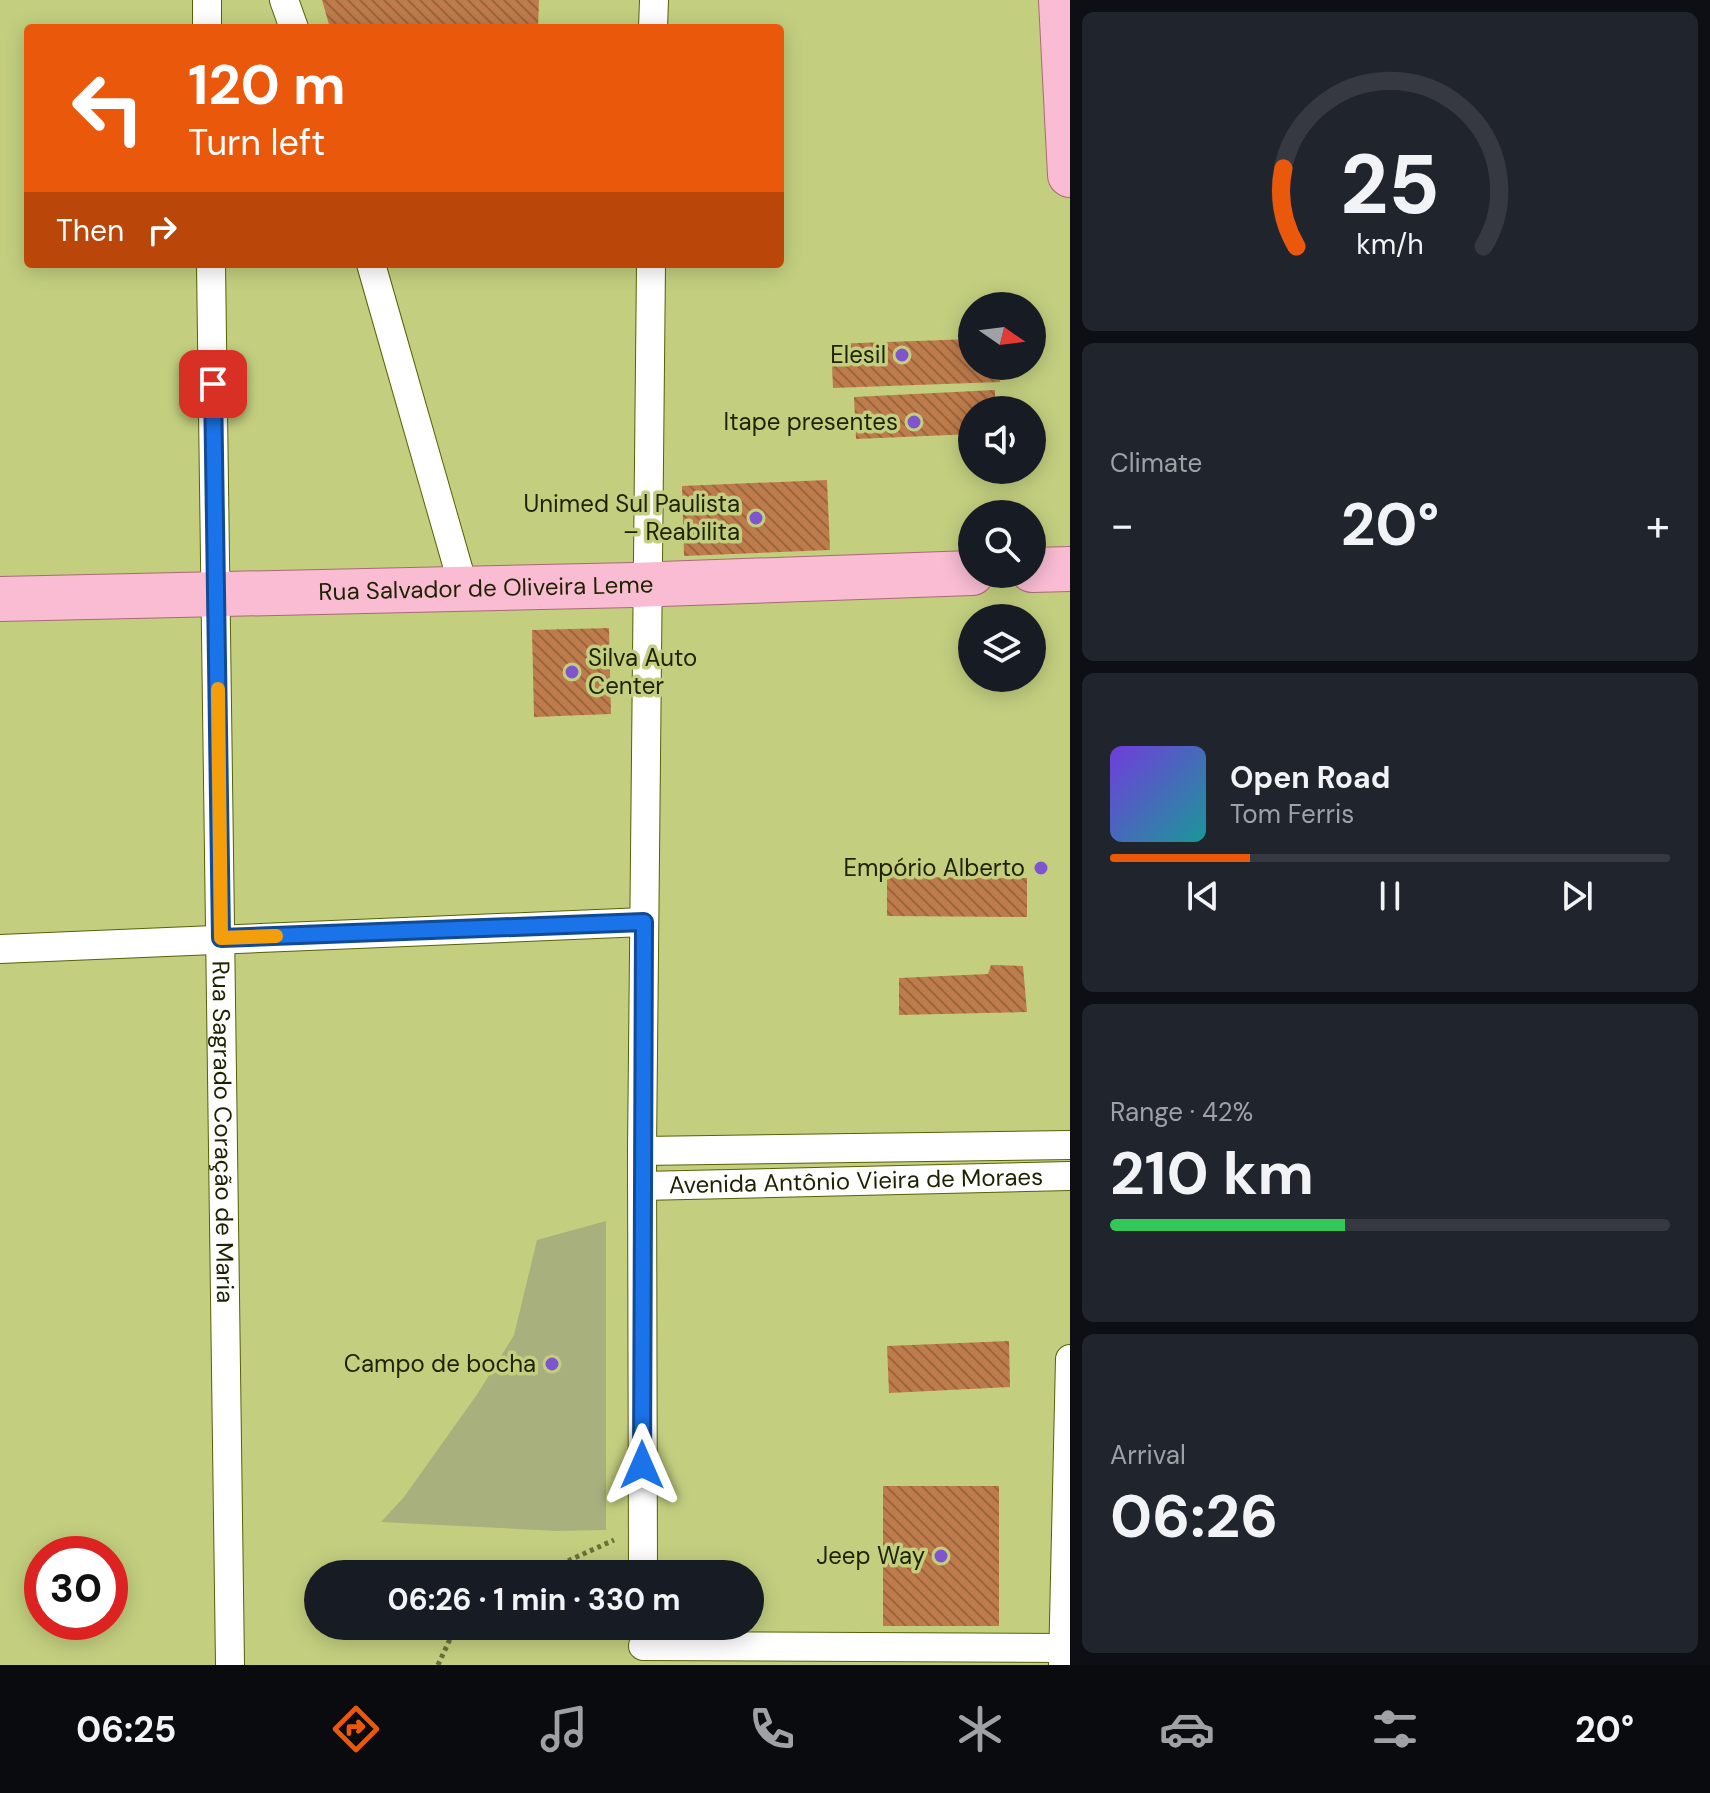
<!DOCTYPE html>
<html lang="en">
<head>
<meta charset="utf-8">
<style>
  :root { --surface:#171b24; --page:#20242c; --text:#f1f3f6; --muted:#9ea1a6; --line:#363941; --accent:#ea580c }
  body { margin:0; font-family:"DM Sans",sans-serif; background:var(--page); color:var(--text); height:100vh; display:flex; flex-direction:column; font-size:30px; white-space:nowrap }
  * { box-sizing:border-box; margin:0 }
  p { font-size:26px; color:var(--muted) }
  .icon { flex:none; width:44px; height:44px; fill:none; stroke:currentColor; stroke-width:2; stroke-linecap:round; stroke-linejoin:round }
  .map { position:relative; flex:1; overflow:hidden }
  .side { display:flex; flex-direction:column; gap:12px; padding:12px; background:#0d0f14; width:640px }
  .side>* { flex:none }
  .top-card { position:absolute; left:24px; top:24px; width:760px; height:244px; border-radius:8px; box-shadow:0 4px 20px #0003; background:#ea580c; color:#fff; overflow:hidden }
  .needle { width:52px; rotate:104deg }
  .fabs { position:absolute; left:958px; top:292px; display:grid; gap:16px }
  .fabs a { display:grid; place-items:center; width:88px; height:88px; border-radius:50%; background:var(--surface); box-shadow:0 4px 20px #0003; font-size:40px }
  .speed { position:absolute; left:24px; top:1536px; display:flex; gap:16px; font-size:40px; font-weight:700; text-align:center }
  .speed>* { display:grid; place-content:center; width:104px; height:104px; border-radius:50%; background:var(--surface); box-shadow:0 4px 20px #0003; line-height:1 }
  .speed .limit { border:12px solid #d22; background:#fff; color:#111 }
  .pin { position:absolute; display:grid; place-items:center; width:68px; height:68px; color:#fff; margin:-34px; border-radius:16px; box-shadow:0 4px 12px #0006 }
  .me { position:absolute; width:88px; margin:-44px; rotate:0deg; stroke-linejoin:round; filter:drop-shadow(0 0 6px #0008) }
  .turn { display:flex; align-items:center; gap:28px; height:168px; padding:0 32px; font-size:36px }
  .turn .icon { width:104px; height:104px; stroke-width:2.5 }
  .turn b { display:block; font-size:56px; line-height:68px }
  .then { display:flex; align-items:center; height:76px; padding:0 32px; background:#0003; gap:16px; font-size:30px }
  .big { font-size:60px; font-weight:700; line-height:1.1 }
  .side .widget { flex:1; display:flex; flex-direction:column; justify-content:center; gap:12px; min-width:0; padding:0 28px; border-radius:12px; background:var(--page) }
  .side .dial { align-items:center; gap:0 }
  .dial svg { height:208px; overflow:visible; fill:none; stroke:var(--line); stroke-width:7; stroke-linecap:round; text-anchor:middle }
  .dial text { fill:var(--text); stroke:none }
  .song { display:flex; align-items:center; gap:24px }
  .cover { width:96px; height:96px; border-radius:12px; background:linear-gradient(135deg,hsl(260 70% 55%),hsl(180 70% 35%)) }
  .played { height:8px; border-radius:4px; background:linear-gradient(90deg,var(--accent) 25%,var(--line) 25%) }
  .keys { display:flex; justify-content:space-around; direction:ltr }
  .heat { display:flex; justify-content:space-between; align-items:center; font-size:44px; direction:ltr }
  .charge { height:12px; border-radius:6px; background:linear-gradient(90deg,#34c759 42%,var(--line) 0) }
  .trip { position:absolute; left:304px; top:1560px; width:460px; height:80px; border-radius:40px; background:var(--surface); box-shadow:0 4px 20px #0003; font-weight:700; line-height:80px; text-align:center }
  .tab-bar { display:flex; height:128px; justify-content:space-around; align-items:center; background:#090b0e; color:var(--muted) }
  .tab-bar .icon { width:56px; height:56px }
  .tab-bar .selected { color:var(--accent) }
  .tab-bar b { font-size:36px; color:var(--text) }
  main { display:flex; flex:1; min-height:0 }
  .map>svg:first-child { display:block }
  .green { fill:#a8b17e }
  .building { fill:url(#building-back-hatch) }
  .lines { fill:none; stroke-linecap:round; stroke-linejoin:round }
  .street-casing { stroke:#586107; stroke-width:30 }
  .primary-casing { stroke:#aa6977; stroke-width:46 }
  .path { stroke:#69713a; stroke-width:5; stroke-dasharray:4 4; stroke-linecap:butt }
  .street { stroke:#fff; stroke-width:28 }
  .primary { stroke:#f9bcd3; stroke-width:44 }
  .route-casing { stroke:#114b97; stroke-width:20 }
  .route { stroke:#1a73e8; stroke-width:14 }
  .slow { stroke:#f59e0b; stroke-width:14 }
  .poi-dot { fill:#7f55ce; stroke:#c3cf7f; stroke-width:3 }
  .labels { text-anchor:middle; stroke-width:7; stroke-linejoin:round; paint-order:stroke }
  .poi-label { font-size:24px; fill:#1e2201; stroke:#c3cf7f; text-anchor:end }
  .street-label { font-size:24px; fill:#1e2201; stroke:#c3cf7f }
</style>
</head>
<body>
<main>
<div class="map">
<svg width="1070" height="1665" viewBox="0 0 1070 1665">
  <defs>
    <pattern id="building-back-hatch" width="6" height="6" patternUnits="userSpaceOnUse" patternTransform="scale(2)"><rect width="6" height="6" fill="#be7c4c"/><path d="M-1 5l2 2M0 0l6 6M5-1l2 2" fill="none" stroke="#9a653d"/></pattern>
  </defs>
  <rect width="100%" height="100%" fill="#c3cf7f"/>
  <polygon class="green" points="606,1221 606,1530 557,1531 381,1522 404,1497 478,1393 514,1335 537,1240"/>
  <g class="building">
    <polygon points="322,0 539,0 538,28 330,28"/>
    <polygon points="972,339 972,366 999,366 1000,382 833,388 831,344"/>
    <polygon points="995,390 995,410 972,410 972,434 856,439 854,397"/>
    <polygon points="827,480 830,550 684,556 682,486"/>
    <polygon points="609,628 611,714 534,717 532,630"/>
    <polygon points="887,877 1027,878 1027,917 887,916"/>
    <polygon points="991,965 1023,966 1027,1012 899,1015 899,978 988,974"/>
    <polygon points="1009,1341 1010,1387 889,1393 887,1346"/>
    <rect x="883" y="1486" width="116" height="140"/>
  </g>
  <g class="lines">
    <g class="street-casing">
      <g id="street">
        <polyline points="207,0 207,28"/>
        <polyline points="284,0 294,28"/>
        <polyline points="653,28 654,0"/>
        <path id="s1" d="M211 264 230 1665"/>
        <polyline points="371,264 464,589"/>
        <polyline points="0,949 644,922"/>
        <polyline points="642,1151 1070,1145"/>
        <path id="s2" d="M642 1186 1070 1176"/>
        <polyline points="643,1574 642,1151 651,264"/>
        <polyline points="643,1646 1064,1648"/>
        <polyline points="1063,1665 1070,1359"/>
      </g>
    </g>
    <g class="primary-casing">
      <g id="primary">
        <polyline points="1061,0 1070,175"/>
        <polyline points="1032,570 1070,569"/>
        <path id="s3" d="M0 599 633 585 972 573"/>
      </g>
    </g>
    <g class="path">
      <polyline points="539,1574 614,1540"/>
      <polyline points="438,1665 456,1626"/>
    </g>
    <use href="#street" class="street"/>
    <use href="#primary" class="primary"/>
  </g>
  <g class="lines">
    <g class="route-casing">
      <polyline id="route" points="213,384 221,938 644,922 642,1465"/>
    </g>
    <use href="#route" class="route"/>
    <polyline class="slow" points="218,689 221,938 276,936"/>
  </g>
  <g class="poi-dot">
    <circle cx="902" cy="355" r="8"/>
    <circle cx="914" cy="422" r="8"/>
    <circle cx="756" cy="518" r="8"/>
    <circle cx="572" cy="672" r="8"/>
    <circle cx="1041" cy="868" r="8"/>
    <circle cx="552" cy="1364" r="8"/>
    <circle cx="941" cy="1556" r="8"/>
  </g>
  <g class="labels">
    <g class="poi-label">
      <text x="886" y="363">Elesil</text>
      <text x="898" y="430">Itape presentes</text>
      <text x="740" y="512">Unimed Sul Paulista<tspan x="740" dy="28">– Reabilita</tspan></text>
      <text x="588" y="666" text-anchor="start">Silva Auto<tspan x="588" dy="28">Center</tspan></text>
      <text x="1025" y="876">Empório Alberto</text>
      <text x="536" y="1372">Campo de bocha</text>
      <text x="925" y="1564">Jeep Way</text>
    </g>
    <g class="street-label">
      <text dy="8" stroke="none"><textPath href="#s3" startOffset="486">Rua Salvador de Oliveira Leme</textPath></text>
      <text dy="8" stroke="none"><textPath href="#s1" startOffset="868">Rua Sagrado Coração de Maria</textPath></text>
      <text dy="8" stroke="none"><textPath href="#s2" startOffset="214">Avenida Antônio Vieira de Moraes</textPath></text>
    </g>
  </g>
</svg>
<div class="fabs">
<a><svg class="needle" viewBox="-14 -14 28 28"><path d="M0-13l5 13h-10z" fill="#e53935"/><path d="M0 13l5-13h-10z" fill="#9ea1a6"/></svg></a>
<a><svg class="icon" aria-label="sound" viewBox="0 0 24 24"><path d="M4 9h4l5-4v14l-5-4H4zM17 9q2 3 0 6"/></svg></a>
<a><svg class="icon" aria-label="search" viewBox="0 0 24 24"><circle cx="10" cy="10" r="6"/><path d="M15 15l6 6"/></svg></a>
<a><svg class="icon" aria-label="layers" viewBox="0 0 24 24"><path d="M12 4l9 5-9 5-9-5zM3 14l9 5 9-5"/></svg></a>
</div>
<div class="speed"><div class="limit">30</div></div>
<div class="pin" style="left:213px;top:384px;background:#d93025"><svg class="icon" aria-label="arrive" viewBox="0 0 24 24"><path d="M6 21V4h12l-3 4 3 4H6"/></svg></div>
<svg class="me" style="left:642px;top:1465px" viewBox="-20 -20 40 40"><path d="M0-17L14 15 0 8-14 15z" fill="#1a73e8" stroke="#fff" stroke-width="4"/></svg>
<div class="trip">06:26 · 1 min · 330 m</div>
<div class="top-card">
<div class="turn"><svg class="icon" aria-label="left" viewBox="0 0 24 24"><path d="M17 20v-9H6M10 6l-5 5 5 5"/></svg><div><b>120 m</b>Turn left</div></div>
<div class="then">Then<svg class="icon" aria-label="right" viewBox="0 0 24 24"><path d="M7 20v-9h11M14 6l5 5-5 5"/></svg></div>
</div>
</div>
<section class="side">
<div class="widget dial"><svg viewBox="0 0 100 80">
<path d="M14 69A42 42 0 1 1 86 69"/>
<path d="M14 69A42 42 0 0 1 9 39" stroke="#ea580c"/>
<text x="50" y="56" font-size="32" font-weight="700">25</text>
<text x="50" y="72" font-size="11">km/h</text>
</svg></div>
<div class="widget"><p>Climate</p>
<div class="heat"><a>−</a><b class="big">20°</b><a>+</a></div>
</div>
<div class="widget">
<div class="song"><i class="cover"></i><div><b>Open Road</b><p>Tom Ferris</p></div></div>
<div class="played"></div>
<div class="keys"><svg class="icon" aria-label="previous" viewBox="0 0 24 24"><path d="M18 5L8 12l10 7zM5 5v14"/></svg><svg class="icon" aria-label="pause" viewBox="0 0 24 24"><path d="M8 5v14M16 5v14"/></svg><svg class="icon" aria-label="next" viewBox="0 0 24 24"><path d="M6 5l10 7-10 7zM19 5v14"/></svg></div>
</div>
<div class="widget"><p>Range · 42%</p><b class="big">210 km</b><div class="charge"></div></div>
<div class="widget"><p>Arrival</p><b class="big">06:26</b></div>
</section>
</main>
<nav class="tab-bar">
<b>06:25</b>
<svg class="icon selected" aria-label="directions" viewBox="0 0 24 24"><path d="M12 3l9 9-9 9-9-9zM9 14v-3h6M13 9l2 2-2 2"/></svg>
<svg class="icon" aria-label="music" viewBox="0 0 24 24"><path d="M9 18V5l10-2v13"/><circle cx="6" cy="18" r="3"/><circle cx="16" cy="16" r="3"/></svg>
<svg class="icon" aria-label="phone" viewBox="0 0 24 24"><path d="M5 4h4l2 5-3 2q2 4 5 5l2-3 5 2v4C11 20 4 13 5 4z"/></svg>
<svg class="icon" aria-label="climate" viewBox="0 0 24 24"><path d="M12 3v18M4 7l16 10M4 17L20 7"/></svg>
<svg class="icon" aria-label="car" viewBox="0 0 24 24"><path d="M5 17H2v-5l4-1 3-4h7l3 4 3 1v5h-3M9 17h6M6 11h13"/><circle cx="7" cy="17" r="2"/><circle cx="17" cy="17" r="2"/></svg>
<svg class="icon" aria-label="filters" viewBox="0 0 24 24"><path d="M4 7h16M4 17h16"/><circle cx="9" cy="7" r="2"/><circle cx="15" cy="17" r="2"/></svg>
<b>20°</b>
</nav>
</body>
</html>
